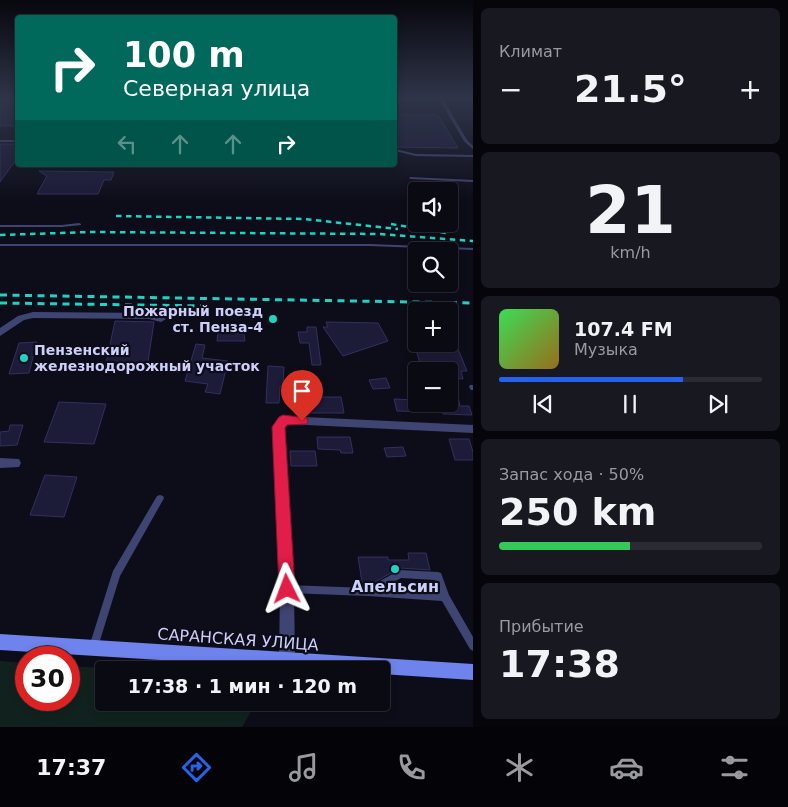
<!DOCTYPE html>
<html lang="ru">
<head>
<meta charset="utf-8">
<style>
  :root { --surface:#0a0a13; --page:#181821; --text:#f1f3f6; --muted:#999aa0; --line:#2a2b33; --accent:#2563eb }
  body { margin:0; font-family:"DejaVu Sans",sans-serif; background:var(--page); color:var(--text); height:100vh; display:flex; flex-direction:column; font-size:19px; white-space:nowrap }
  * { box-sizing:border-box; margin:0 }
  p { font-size:16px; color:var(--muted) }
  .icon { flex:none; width:28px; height:28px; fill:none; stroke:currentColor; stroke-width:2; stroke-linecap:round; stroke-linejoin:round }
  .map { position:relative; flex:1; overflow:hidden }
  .side { display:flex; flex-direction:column; gap:8px; padding:8px; background:#06060a; width:315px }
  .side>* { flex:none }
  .banner { position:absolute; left:15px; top:15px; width:382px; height:152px; border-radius:5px; box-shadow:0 2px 8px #0003,0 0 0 1px var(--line); background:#00695c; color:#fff; overflow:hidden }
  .controls { position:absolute; left:408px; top:182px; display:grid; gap:10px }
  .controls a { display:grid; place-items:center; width:50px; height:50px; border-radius:5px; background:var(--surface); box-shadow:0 2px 8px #0003,0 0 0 1px var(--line); font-size:25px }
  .speed { position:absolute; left:15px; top:646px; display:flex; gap:10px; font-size:25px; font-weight:700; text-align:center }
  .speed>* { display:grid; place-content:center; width:65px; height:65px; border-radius:50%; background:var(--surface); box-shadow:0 2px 8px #0003,0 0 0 1px var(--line); line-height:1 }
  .speed .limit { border:8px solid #d22; background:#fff; color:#111 }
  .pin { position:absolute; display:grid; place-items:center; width:42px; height:42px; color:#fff; margin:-51px -21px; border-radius:50% 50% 50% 0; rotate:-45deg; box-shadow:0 0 5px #0007 }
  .pin .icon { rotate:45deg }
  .me { position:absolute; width:55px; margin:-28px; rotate:357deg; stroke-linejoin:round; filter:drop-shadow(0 0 4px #0008) }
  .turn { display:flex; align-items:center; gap:18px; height:105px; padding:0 25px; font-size:22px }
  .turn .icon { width:65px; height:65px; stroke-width:2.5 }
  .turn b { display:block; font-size:35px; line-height:42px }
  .lanes { display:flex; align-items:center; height:48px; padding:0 25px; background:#0003; justify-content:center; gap:25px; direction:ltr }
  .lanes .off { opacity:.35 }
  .big { font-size:38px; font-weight:800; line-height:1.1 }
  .side .card { flex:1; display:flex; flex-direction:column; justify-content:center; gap:8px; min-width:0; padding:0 18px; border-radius:8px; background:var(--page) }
  .side .dial { align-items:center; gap:0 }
  .dial b { font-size:65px; line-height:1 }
  .song { display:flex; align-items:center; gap:15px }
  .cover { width:60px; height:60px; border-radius:8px; background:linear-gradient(135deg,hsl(130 70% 55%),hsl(40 70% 35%)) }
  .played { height:5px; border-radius:2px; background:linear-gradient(90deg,var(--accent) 70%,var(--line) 70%) }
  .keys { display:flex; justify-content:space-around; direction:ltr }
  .heat { display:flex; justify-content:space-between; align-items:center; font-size:28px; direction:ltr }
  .charge { height:8px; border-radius:4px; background:linear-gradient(90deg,#34c759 50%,var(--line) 0) }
  .trip { position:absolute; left:95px; top:661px; width:295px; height:50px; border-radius:5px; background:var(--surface); box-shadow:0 2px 8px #0003,0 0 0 1px var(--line); font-weight:800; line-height:50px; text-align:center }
  .tabs { display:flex; height:80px; justify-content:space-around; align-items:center; background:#040408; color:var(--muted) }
  .tabs .icon { width:35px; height:35px }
  .tabs .selected { color:var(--accent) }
  .tabs b { font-size:22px; color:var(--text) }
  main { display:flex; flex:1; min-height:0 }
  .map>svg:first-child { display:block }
  .green { fill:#11221e }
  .building { fill:#1c1b38; stroke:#313061 }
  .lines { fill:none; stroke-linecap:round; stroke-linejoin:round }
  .service { fill:#3e4572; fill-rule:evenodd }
  .minor { fill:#3e4572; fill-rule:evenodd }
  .secondary { fill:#6f83ec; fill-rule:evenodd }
  .rail-far1 { stroke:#1dd3c4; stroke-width:2.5; stroke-dasharray:5.5 4.5; stroke-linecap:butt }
  .rail { stroke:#1dd3c4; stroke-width:3; stroke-dasharray:7 5.5; stroke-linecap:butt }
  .route { fill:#e11d48; stroke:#92132f }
  .poi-dot { fill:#1dd3c4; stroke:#0d0d19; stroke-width:2 }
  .labels { text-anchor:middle; stroke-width:4.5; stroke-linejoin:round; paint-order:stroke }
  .poi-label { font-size:14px; font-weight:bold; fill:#cccff8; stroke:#0d0d19; text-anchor:end }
  .near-poi-label { font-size:16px; font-weight:bold; fill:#cccff8; stroke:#0d0d19 }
  .near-street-label { font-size:16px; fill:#cccff8; stroke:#0d0d19 }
</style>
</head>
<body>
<main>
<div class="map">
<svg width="473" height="727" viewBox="0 0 473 727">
  <rect width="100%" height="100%" fill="#0d0d19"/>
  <polygon class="green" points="0,661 26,663 26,700 69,700 69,666 133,670 104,670 104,702 256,703 242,727 0,727"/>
  <g class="building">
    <polygon points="0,100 18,101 18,126 0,126"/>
    <polygon points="395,114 438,115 458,148 395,147"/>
    <polygon points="0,144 18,144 18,157 0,182"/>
    <polygon points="39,171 114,172 111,180 104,180 98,194 37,194 47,176"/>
    <polygon points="115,321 154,322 147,368 105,368"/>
    <polygon points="326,322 378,323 388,341 343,356 323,327 328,327"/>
    <polygon points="307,327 316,327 321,365 312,365 309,343 300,343 298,332 307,332"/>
    <polygon points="449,327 467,371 461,371 463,379 454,378 460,406 469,406 472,415 443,414 440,405 449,406 449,371 439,371 438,367 421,366 414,344 449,344"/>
    <polygon points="218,333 244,334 245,341 217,341"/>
    <polygon points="37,342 29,373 9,374 19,343"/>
    <polygon points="196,344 205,345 202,358 228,361 220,394 205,392 208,384 185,381"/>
    <polygon points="268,366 284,367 283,386 280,386 279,403 266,403"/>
    <polygon points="386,378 390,388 373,389 369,380"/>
    <polygon points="306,397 341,397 344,413 308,413"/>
    <polygon points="394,399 416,400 416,404 431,404 433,412 397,411"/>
    <polygon points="59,402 106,404 94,444 44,442"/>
    <polygon points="10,425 23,425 17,445 0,446 0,432 9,431"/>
    <polygon points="317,437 350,437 353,453 341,453 340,450 318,449"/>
    <polygon points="449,439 469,439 473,452 473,460 455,460"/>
    <polygon points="403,447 406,456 387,457 384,448"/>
    <polygon points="290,451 315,451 317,466 291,466"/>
    <polygon points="45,475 77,477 64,517 30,515"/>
    <polygon points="408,553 426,553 430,570 400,568 373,583 362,582 358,557 388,557 388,560 409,560"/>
  </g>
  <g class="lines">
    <g class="service">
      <polygon points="439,99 443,99 467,140 473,146 473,149 464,141"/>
      <rect x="0" y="140" width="18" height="2"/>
      <polygon points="395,149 416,154 473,155 473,157 416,156 395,151"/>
      <polygon points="410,177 473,180 473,182 411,179 409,178"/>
      <polygon points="79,223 81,224 81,225 62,227 0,227 0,225 62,225"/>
      <polygon points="0,244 370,244 473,248 473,250 370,246 0,246"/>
      <polygon points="470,385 473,385 473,390 471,390 469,387"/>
      <polygon points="160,495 163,496 164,498 163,500 120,576 97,650 94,652 91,650 89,647 113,571 157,496"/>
      <path d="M400 570 438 572 441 573 449 595 473 637V651L470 649 442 601 368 596 287 593 284 592 283 589 284 586 287 585 367 588ZM401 578 435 580 439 592 383 588Z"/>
    </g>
    <g class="minor">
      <polygon points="33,312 149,313 164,317 166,319 161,322 149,319 33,318 24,320 0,336 0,328 18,316"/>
      <polygon points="283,416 473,425 473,433 286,424 285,427 294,589 295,661 292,666 287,669 282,666 279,661 280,589 273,427 279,417"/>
      <polygon points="0,458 19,459 21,463 19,467 0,468"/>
    </g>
    <polygon class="secondary" points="0,634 473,664 473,680 381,674 381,670 319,670 0,650"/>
    <g class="rail-far1">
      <polyline points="116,216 304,219 398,229"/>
      <polyline points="391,224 446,233"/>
      <polyline points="0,235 91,232 380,234 473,241"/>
    </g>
    <g class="rail">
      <polyline points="0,295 473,303"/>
      <polyline points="0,303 210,306"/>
    </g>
  </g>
  <linearGradient id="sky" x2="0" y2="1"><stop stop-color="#07070e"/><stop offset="0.49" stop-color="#2f3549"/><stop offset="1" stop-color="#2f3549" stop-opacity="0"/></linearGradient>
  <rect width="473" height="201" fill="url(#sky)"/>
  <polygon class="route" points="283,415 307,418 308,421 307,424 287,425 285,428 295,589 293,595 287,597 281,595 279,589 272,427 279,417"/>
  <g class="poi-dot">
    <circle cx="273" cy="319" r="5"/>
    <circle cx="24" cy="358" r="5"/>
    <circle cx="395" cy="569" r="5"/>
  </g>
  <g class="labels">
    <g class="poi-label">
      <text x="263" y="316">Пожарный поезд<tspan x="263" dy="16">ст. Пенза-4</tspan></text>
      <text x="34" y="355" text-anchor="start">Пензенский<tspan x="34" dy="16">железнодорожный участок</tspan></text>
    </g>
    <g class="near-poi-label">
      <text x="395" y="592">Апельсин</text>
    </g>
    <g class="near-street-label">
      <text transform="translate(238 639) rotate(4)" y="6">САРАНСКАЯ УЛИЦА</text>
    </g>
  </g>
</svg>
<div class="controls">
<a><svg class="icon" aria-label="sound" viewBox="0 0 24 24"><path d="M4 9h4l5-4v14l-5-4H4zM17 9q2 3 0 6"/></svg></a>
<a><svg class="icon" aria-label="search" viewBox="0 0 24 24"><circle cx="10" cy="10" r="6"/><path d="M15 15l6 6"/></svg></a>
<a>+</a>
<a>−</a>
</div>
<div class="speed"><div class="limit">30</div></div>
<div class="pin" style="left:302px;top:421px;background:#d93025"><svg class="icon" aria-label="arrive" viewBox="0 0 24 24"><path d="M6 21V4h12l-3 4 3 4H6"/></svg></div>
<svg class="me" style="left:287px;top:589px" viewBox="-20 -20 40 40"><path d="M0-17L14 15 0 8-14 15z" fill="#e11d48" stroke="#fff" stroke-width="4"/></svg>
<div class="trip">17:38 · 1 мин · 120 m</div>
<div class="banner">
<div class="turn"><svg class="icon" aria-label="right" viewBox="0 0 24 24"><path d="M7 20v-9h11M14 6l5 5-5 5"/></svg><div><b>100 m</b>Северная улица</div></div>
<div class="lanes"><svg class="icon off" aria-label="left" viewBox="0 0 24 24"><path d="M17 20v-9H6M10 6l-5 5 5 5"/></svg><svg class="icon off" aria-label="ahead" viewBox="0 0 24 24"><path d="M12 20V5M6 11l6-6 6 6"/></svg><svg class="icon off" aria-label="ahead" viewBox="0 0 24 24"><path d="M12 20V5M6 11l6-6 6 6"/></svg><svg class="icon" aria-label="right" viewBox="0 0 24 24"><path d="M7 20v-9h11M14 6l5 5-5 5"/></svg></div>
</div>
</div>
<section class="side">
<div class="card"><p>Климат</p>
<div class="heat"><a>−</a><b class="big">21.5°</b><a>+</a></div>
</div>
<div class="card dial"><b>21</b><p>km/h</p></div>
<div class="card">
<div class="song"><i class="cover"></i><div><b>107.4 FM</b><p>Музыка</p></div></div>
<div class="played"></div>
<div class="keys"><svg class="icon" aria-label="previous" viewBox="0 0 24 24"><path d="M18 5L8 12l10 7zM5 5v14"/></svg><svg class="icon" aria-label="pause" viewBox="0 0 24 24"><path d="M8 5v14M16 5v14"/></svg><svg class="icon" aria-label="next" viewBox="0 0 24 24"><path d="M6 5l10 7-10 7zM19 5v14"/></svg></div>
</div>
<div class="card"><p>Запас хода · 50%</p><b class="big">250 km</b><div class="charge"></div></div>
<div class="card"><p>Прибытие</p><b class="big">17:38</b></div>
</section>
</main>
<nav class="tabs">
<b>17:37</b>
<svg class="icon selected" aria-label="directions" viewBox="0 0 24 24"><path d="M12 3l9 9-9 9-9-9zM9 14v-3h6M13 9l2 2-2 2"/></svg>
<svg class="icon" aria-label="music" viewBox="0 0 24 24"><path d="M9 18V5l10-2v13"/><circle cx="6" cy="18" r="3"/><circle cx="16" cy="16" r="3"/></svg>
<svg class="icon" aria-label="phone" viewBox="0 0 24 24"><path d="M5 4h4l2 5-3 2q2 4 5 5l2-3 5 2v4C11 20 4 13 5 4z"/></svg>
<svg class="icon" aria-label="climate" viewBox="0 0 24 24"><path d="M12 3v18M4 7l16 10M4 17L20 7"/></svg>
<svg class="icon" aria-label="car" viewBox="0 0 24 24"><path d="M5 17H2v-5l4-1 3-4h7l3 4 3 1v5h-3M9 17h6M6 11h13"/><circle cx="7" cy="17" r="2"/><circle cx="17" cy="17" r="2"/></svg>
<svg class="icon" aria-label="filters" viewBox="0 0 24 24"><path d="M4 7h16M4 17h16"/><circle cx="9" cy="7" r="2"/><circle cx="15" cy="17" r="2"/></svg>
</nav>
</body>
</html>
